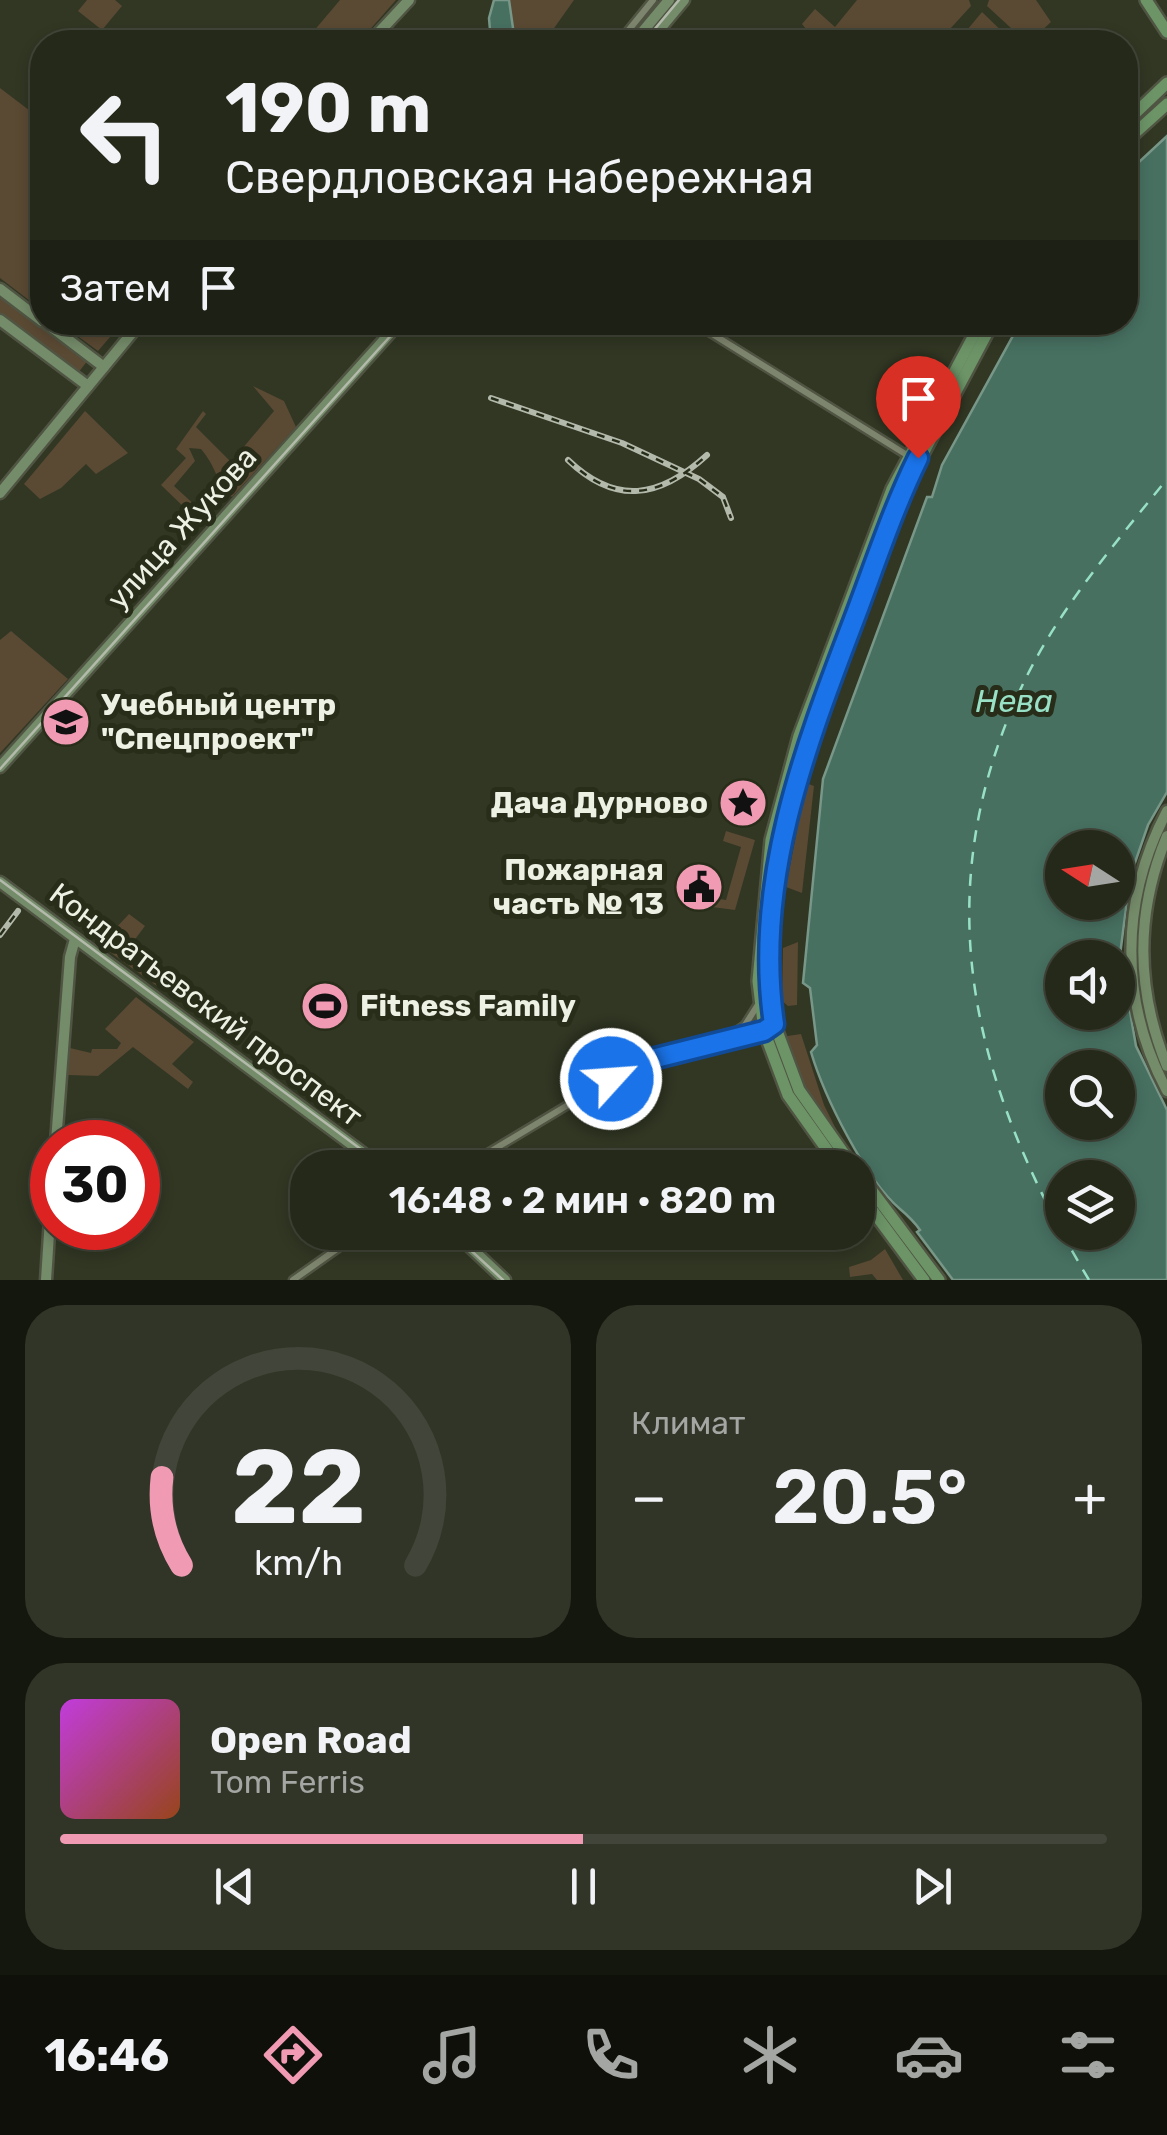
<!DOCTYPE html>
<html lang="ru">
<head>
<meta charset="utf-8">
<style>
  :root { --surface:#25291a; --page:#313527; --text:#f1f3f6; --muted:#a3a6a2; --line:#424539; --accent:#f19ab3 }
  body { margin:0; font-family:Rubik,sans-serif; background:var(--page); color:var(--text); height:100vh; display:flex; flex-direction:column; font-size:38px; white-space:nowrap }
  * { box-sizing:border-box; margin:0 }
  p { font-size:32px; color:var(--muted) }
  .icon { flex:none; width:55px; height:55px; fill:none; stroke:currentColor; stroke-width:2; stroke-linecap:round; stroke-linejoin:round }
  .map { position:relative; height:1280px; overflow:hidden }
  .panel { display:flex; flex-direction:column; gap:25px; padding:25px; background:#14170e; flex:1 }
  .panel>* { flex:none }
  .banner { position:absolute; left:30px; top:30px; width:1108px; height:305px; border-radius:40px; box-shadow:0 5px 15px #0003,0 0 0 2px var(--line); background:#25291a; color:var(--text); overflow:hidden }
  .needle { width:65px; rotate:282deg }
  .tools { position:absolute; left:1045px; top:830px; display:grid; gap:20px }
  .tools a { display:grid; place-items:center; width:90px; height:90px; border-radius:50%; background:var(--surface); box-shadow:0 5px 15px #0003,0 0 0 2px var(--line); font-size:50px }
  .speed { position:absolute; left:30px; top:1120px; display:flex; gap:20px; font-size:50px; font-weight:700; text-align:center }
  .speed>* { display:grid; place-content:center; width:130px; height:130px; border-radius:50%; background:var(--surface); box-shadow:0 5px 15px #0003,0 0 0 2px var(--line); line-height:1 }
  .speed .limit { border:15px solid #d22; background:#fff; color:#111 }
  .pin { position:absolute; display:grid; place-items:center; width:85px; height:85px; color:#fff; margin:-102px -42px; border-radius:50% 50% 50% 0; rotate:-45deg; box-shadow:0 0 10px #0007 }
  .pin .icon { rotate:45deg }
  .me { position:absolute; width:110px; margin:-55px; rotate:64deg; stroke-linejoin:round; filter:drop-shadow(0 0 8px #0008) }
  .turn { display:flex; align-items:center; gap:35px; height:210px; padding:0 30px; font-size:45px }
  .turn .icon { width:130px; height:130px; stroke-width:2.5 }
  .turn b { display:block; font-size:70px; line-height:85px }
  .then { display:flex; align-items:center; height:95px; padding:0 30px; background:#0003; gap:20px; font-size:38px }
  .big { font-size:75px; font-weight:600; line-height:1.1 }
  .panel .widget { flex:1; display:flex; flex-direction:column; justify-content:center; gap:15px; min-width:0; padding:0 35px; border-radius:40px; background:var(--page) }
  .panel .dial { align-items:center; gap:0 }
  .dial svg { height:260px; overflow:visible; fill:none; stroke:var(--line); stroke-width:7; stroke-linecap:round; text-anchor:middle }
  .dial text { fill:var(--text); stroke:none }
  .song { display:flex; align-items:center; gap:30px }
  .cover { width:120px; height:120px; border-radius:15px; background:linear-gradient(135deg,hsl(290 70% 55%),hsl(20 70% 35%)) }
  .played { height:10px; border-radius:5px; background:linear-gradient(90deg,var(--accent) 50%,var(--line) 50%) }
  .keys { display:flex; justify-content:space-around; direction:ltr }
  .heat { display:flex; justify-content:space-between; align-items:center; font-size:55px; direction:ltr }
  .panel .tiles { flex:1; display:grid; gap:25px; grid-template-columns:1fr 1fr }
  .widget:last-child { grid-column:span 2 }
  .trip { position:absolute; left:290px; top:1150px; width:585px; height:100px; border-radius:40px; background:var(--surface); box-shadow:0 5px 15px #0003,0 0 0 2px var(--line); font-weight:600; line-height:100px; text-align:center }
  .dock { display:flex; height:160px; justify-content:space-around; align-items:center; background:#0f100a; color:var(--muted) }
  .dock .icon { width:70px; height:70px }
  .dock .selected { color:var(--accent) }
  .dock b { font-size:45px; color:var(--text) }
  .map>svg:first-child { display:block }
  .green { fill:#5a4933 }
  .water { fill:#477061; stroke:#789788; stroke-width:2.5; fill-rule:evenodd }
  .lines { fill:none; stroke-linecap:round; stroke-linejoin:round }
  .ferry { stroke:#98e1c6; stroke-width:2.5; stroke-dasharray:12 10; stroke-linecap:butt }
  .street-casing { stroke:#505543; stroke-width:11 }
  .secondary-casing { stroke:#505543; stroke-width:15 }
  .primary-casing { stroke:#505543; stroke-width:16 }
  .street { stroke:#7e856e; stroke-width:6 }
  .secondary { stroke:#758c6a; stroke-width:10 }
  .primary { stroke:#6c9467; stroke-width:11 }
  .tram { stroke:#b4baab; stroke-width:2.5 }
  .rail-casing { stroke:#b4baab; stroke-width:6 }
  .rail { stroke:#272d19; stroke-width:2.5; stroke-dasharray:8; stroke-linecap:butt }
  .route-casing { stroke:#114b97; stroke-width:25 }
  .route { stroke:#1a73e8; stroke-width:18 }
  .labels { text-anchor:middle; stroke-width:10; stroke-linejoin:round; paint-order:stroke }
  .street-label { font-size:30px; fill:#ecf1e4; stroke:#272d19 }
  .poi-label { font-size:30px; font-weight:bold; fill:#ecf1e4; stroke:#272d19; text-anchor:start }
  .water-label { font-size:32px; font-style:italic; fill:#98e1c6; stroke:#272d19 }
</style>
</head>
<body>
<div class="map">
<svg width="1167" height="1280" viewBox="0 0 1167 1280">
  <rect width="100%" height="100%" fill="#313723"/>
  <g class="green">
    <polygon points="87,0 115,0 122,6 102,30 78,11"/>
    <polygon points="340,0 396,0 359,42 311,42 307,39"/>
    <polygon points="509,0 574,0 552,31 566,42 515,42"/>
    <polygon points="857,0 969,0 971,6 938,42 823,42 809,31 795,42 806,29 802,24 815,9 835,27"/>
    <polygon points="989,0 1036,0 1051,22 1037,35 1044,42 1026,42 987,6"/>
    <polygon points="982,12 1013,42 958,41"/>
    <polygon points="0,88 42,120 42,310 0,278"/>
    <polygon points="0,293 88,360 78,373 0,315"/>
    <polygon points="60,323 122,323 98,351"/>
    <path d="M253 386 284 401 296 427 232 497C217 484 216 466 201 449L189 448 195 461 174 486 198 508 192 515 161 485 186 458 176 449 203 411 206 414 196 427 231 462 274 411Z"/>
    <polygon points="85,411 128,453 96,474 86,464 61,488 40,499 24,484"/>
    <polygon points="11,631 68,679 0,753 0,640"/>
    <polygon points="806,783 814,786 802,893 786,887"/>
    <polygon points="726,831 755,840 735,910 712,907 714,898 726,900 741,847 723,841"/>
    <polygon points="129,914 145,926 127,950 164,977 157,986 100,945"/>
    <polygon points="798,942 797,1005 788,1006 782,1001 783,948"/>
    <polygon points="136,997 194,1042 172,1064 193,1082 188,1089 133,1047 98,1076 68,1075 70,1048 91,1053 92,1049 117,1049 121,1043 105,1029"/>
    <polygon points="801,1034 824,1105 851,1159 804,1092 781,1037"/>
    <polygon points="885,1249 903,1280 877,1280 872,1274 850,1277 849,1267 871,1260"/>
  </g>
  <g class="water">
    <polygon points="494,0 509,0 515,42 491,42 489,18"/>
    <path d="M1167 136V792L1148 825 1130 877 1120 955 1136 1046 1167 1110V1280H953L917 1232 920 1230C913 1220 906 1214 900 1209 865 1179 824 1096 811 1052L817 1045 810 988 803 983 823 779 927 497H932L942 465 1020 323 1125 322V175ZM1062 848H1118V902H1062ZM1062 958H1118V1012H1062ZM1062 1068H1118V1122H1062ZM1062 1178H1118V1232H1062Z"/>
  </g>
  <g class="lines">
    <path class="ferry" d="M1089 1280C977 1092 924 907 1017 697 1052 617 1113 546 1167 479"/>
    <g class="street-casing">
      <g id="street">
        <polyline points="619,42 653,0"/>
        <polyline points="693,322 907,455"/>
        <polyline points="724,1040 745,1025 759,1003"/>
        <polyline points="463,1168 641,1061 764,1031"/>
        <polyline points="293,1280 361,1232"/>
      </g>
    </g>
    <g class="secondary-casing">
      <g id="secondary">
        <polyline points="370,42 409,0"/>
        <polyline points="634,42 669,0"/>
        <polyline points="649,42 684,0"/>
        <polyline points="0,289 42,321"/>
        <polyline points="0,320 88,386"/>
        <polyline points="45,322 104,367"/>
        <polyline points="0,493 141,322"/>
        <polyline points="0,767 400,322"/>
        <path d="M1167 811C1120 900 1119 1001 1167 1091"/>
        <path d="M1167 836C1135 913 1136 990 1167 1066"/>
        <polyline points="0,882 383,1168"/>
        <polyline points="56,1142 70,957 75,939"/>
        <polyline points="454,1232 505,1280"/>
        <polyline points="46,1280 52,1188"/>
      </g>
    </g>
    <g class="primary-casing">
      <g id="primary">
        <polyline points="1146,0 1167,32"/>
        <polyline points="1125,123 1167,83"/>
        <polyline points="1125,142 1167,104"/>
        <polyline points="840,1168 788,1095 764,1031 758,981 771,840 799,736 892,489 981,322"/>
        <polyline points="854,1168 799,1090 774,1023 771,955 781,843 808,739 900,497 993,322"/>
        <polyline points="858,1172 939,1280"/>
        <polyline points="858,1191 924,1280"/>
      </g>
    </g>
    <use href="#street" class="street"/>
    <use href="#secondary" class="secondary"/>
    <use href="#primary" class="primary"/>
    <g class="tram">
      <polyline points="644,42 679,0"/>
      <polyline points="0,769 403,322"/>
      <polyline points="0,880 386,1168"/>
      <polyline points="451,1232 503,1280"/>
    </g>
    <g class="rail-casing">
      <g id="rail">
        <polyline points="491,398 622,443 699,479 723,497 731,518"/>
        <path d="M568 460C616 506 660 498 707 455"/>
        <polyline points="0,935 18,911"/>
      </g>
    </g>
    <use href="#rail" class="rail"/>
  </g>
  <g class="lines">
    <g class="route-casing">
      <path id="route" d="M611 1079 640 1062 764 1031 774 1024C753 884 804 750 853 622 874 567 892 511 918 458"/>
    </g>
    <use href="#route" class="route"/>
  </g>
  <defs>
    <g id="university-disc" transform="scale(2.5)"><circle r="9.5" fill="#f19ab3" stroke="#272d19"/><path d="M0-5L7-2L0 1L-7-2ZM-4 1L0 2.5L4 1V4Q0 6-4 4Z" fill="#111"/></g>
    <g id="sight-disc" transform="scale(2.5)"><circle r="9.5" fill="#f19ab3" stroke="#272d19"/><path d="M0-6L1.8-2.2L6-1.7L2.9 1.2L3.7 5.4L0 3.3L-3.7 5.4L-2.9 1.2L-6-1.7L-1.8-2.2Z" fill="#111"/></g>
    <g id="civic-disc" transform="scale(2.5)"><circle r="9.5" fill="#f19ab3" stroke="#272d19"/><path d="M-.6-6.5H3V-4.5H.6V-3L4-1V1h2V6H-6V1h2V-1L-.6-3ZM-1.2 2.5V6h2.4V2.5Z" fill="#111"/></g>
    <g id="stadium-disc" transform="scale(2.5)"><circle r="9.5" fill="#f19ab3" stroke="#272d19"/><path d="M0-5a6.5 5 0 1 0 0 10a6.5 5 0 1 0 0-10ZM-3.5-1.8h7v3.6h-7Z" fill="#111"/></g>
  </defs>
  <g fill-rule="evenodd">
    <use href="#university-disc" x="66" y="722"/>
    <use href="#sight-disc" x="743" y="803"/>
    <use href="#civic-disc" x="699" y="887"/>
    <use href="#stadium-disc" x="325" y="1006"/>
  </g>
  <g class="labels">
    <g class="street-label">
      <text transform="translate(182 528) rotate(-48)" y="10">улица Жукова</text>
      <text transform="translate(206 1005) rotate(37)" y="10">Кондратьевский проспект</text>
    </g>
    <g class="poi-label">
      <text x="101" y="715">Учебный центр<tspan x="101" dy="34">"Спецпроект"</tspan></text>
      <text x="708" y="813" text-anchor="end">Дача Дурново</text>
      <text x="664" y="880" text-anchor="end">Пожарная<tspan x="664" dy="34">часть № 13</tspan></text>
      <text x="360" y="1016">Fitness Family</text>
    </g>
    <g class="water-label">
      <text x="1014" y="712">Нева</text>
    </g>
  </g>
</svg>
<div class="tools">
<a><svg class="needle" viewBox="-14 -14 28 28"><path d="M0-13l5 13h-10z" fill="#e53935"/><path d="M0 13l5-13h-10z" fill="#a3a6a2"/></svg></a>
<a><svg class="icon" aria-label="sound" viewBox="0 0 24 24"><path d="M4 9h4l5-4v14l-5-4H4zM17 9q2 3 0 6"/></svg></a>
<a><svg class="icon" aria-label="search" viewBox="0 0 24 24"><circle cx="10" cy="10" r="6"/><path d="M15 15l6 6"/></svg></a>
<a><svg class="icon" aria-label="layers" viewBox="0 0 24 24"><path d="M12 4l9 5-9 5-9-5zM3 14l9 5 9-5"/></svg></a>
</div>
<div class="speed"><div class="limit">30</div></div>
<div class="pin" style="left:918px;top:458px;background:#d93025"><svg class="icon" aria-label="arrive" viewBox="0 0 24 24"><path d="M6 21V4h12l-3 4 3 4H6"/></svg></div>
<svg class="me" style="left:611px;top:1079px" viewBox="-20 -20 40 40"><circle r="17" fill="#1a73e8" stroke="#fff" stroke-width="3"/><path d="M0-11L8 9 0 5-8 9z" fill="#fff"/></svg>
<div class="trip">16:48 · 2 мин · 820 m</div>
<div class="banner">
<div class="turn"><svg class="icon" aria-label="left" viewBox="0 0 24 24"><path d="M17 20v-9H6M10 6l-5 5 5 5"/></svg><div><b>190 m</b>Свердловская набережная</div></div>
<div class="then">Затем<svg class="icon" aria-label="arrive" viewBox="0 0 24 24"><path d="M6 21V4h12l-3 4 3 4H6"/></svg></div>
</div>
</div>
<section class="panel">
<div class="tiles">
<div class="widget dial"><svg viewBox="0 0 100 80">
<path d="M14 69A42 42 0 1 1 86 69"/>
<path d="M14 69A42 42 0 0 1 8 42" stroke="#f19ab3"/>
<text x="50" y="56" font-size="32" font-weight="700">22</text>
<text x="50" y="72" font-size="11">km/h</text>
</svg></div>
<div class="widget"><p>Климат</p>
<div class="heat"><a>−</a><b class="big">20.5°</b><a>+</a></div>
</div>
<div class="widget">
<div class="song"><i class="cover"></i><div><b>Open Road</b><p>Tom Ferris</p></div></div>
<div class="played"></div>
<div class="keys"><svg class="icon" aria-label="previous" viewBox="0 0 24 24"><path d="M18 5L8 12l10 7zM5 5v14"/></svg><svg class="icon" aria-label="pause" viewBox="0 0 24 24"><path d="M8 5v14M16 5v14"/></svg><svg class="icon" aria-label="next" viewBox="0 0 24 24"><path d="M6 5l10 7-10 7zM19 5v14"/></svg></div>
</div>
</div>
</section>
<nav class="dock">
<b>16:46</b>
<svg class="icon selected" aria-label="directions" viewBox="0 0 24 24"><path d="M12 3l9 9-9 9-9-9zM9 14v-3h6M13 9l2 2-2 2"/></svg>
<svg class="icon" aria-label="music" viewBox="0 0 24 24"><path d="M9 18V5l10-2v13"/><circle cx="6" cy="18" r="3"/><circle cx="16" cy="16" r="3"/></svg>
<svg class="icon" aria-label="phone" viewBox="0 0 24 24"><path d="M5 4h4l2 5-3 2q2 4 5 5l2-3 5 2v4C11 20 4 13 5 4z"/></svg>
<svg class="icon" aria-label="climate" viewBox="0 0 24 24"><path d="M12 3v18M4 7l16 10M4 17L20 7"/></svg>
<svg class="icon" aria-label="car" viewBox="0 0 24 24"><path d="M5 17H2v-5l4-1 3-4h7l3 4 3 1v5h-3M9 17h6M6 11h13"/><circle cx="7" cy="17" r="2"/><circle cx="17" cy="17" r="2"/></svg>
<svg class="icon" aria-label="filters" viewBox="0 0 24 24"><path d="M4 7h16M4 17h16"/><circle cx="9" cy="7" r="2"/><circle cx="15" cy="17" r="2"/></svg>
</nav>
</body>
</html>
